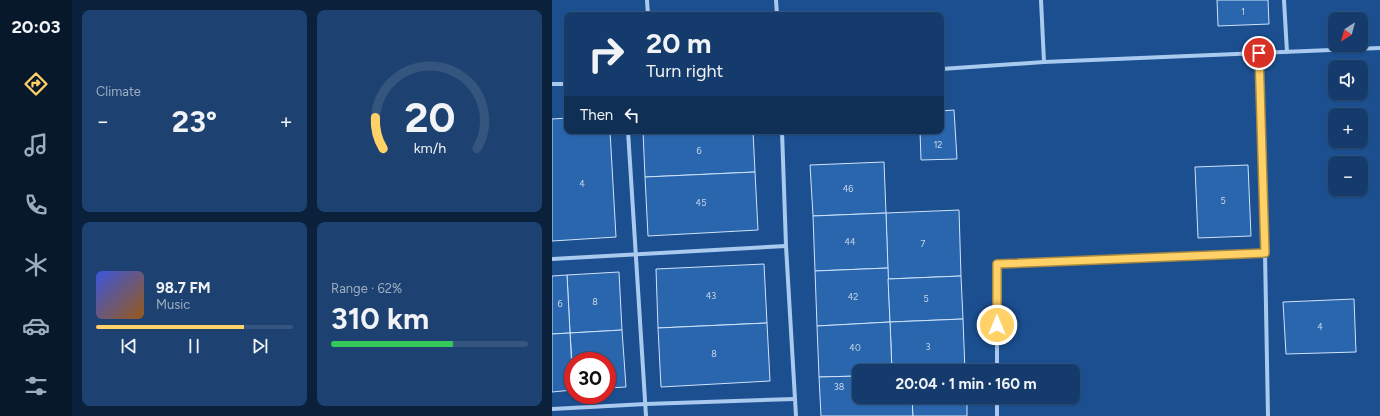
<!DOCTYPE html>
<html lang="en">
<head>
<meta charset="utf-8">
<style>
  :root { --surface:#143b6b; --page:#1d4271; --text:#f1f3f6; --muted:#9dadc1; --line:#33557e; --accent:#ffd166 }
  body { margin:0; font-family:Figtree,sans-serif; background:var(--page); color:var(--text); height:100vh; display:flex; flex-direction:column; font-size:15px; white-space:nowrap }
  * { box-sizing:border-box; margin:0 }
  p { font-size:13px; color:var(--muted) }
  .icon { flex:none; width:22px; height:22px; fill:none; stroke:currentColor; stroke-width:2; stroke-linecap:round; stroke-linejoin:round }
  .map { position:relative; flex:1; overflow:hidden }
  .sheet { display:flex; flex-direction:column; gap:10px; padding:10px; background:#0b203b; width:480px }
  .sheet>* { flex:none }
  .guide { position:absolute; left:12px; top:12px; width:380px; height:122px; border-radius:8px; box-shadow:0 1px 3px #0004,0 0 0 1px var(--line); background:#143b6b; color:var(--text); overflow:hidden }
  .needle { width:26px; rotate:216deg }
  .tools { position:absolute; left:776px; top:12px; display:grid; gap:8px }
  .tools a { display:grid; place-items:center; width:40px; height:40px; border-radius:8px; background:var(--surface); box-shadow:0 1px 3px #0004,0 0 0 1px var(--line); font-size:20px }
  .speed { position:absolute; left:12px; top:352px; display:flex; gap:8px; font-size:20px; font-weight:700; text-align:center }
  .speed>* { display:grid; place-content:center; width:52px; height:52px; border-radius:50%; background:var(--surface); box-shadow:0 1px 3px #0004,0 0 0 1px var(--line); line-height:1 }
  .speed .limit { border:6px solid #d22; background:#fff; color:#111 }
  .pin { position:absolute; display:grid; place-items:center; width:34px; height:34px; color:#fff; margin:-17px; border:2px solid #fff; border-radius:50%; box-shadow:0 1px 4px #0007 }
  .me { position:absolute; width:44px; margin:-22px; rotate:0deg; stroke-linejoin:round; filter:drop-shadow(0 0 3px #0008) }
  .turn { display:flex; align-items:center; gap:14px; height:84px; padding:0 16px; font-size:18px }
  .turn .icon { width:52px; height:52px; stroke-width:2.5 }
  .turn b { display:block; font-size:28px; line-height:34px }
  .then { display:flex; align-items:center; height:38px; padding:0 16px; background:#0003; gap:8px; font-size:15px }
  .big { font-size:30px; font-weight:700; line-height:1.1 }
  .sheet .widget { flex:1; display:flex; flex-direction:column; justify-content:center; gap:6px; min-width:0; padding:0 14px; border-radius:8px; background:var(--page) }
  .sheet .dial { align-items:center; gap:0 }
  .dial svg { height:104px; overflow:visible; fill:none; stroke:var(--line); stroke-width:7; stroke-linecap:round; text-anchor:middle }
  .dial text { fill:var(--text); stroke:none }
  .song { display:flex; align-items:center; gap:12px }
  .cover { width:48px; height:48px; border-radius:6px; background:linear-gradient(135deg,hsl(230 70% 55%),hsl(30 70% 35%)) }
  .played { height:4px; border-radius:2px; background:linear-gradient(90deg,var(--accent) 75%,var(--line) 75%) }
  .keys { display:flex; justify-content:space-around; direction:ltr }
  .heat { display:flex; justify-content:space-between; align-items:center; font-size:22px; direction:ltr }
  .charge { height:6px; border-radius:3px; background:linear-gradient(90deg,#34c759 62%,var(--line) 0) }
  .sheet .tiles { flex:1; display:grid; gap:10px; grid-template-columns:repeat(2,1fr) }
  .trip { position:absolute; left:300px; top:364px; width:228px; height:40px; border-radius:8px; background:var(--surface); box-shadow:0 1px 3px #0004,0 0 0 1px var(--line); font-weight:700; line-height:40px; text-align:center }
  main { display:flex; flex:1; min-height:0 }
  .menu { display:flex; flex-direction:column; width:72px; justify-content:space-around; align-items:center; background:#08182b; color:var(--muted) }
  .menu .icon { width:28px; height:28px }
  .menu .current { color:var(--accent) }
  .menu b { font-size:18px; color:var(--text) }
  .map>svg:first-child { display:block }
  .building { fill:#2a66ad; stroke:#cfe3fa }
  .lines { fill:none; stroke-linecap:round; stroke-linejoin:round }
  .minor { stroke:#a9c9ee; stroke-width:4 }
  .route-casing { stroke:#a68842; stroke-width:10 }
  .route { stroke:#ffd166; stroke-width:7 }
  .labels { text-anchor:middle; stroke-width:4; stroke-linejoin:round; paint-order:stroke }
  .number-label { font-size:9px; fill:#cad9ea }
</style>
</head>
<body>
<main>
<nav class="menu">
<b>20:03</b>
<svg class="icon current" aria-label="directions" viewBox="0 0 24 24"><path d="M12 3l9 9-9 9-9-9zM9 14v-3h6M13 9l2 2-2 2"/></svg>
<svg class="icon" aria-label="music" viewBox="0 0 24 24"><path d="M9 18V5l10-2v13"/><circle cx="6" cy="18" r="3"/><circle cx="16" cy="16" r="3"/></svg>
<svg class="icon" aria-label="phone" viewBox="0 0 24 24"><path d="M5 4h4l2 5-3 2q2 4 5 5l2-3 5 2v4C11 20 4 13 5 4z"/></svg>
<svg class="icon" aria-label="climate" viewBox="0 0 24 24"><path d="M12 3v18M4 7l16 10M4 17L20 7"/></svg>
<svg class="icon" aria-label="car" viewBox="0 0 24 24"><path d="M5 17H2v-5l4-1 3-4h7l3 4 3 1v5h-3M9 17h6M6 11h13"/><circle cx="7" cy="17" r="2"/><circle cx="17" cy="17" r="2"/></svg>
<svg class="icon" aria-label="filters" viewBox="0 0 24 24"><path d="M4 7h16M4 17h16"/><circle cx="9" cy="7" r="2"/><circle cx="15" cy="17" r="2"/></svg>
</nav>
<section class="sheet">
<div class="tiles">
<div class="widget"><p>Climate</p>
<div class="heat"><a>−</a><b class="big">23°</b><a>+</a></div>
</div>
<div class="widget dial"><svg viewBox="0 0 100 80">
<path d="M14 69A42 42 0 1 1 86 69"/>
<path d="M14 69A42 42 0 0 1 8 45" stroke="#ffd166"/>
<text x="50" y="56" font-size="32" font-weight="700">20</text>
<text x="50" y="72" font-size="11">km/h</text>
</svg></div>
<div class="widget">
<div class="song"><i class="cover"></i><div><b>98.7 FM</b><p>Music</p></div></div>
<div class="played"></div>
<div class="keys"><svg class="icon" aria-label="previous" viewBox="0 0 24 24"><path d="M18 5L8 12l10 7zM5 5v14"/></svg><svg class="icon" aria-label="pause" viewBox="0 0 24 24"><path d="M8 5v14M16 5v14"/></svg><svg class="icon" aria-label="next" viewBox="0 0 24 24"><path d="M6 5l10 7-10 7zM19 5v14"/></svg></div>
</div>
<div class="widget"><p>Range · 62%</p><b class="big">310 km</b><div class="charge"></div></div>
</div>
</section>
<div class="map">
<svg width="828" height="416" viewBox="0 0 828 416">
  <rect width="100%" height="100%" fill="#1b4f8f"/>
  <g class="building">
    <polygon points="665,0 716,0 717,24 666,26"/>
    <polygon points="402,110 405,159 369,160 368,131 389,131 389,111"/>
    <polygon points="15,118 15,131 58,131 64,237 0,241 0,119"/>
    <polygon points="91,131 201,131 203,172 93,177"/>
    <polygon points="332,162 334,213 261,216 258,165"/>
    <polygon points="696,165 699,236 646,238 643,167"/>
    <polygon points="203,172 206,230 96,236 93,177"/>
    <polygon points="407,210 409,276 336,279 334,213"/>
    <polygon points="334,213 336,268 263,271 261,216"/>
    <polygon points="212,264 215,323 106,328 104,269"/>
    <polygon points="336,268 338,322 265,326 263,271"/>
    <polygon points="67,272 70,330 18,333 15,275"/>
    <polygon points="15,275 18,333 0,334 0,276"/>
    <polygon points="409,276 411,319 338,322 336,279"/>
    <polygon points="802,299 804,352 734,354 731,302"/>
    <polygon points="411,319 413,371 340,371 338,322"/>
    <polygon points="338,322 340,371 307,371 307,376 267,377 265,326"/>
    <polygon points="215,323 218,381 109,387 106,328"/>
    <polygon points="70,330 74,387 55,388 55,361 21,361 21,377 18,333"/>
    <polygon points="18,333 21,390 0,392 0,334"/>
    <polygon points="307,376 307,397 360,397 361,416 269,416 267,377"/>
    <polygon points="360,397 415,397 415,416 361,416"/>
  </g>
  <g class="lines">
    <g class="minor">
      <polyline points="95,0 96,15"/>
      <polyline points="224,0 225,15"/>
      <polyline points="489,0 492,62"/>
      <polyline points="732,0 735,52"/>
      <polyline points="707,53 713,253 716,416"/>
      <polyline points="389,69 492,62 828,48"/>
      <polyline points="0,84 15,84"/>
      <polyline points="76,131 94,416"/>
      <polyline points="230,131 234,246 244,416"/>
      <polyline points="0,259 234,246"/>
      <polyline points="445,371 445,264 713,253"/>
      <polyline points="0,409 94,404 242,399"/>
      <polyline points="445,416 445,397"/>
    </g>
  </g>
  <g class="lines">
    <g class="route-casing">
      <polyline id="route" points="445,325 445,264 713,253 707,53"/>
    </g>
    <use href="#route" class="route"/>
  </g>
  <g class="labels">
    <g class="number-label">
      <text x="691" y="15">1</text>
      <text x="386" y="148">12</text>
      <text x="147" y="154">6</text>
      <text x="30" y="187">4</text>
      <text x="296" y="192">46</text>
      <text x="671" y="204">5</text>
      <text x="149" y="206">45</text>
      <text x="298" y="245">44</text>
      <text x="371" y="247">7</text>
      <text x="159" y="299">43</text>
      <text x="301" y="300">42</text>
      <text x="374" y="302">5</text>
      <text x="43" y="305">8</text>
      <text x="8" y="307">6</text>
      <text x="768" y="330">4</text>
      <text x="376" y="350">3</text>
      <text x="303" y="351">40</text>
      <text x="162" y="357">8</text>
      <text x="287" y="390">38</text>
    </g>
  </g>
</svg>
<div class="tools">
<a><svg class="needle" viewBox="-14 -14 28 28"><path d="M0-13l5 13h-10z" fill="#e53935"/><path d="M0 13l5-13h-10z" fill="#9dadc1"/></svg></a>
<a><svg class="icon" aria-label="sound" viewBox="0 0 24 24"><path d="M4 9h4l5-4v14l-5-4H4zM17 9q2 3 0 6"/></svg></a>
<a>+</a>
<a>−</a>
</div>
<div class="speed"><div class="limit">30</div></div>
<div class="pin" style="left:707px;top:53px;background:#d93025"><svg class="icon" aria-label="arrive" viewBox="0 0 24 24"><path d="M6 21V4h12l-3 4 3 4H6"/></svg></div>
<svg class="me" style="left:445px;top:325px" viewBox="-20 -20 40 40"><circle r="17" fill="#ffd166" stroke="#fff" stroke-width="3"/><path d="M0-11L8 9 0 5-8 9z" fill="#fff"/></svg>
<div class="trip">20:04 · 1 min · 160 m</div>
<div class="guide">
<div class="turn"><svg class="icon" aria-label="right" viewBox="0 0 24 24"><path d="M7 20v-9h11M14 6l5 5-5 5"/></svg><div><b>20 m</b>Turn right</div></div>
<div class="then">Then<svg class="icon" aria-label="left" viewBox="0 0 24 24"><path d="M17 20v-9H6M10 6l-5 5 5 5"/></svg></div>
</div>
</div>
</main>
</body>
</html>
